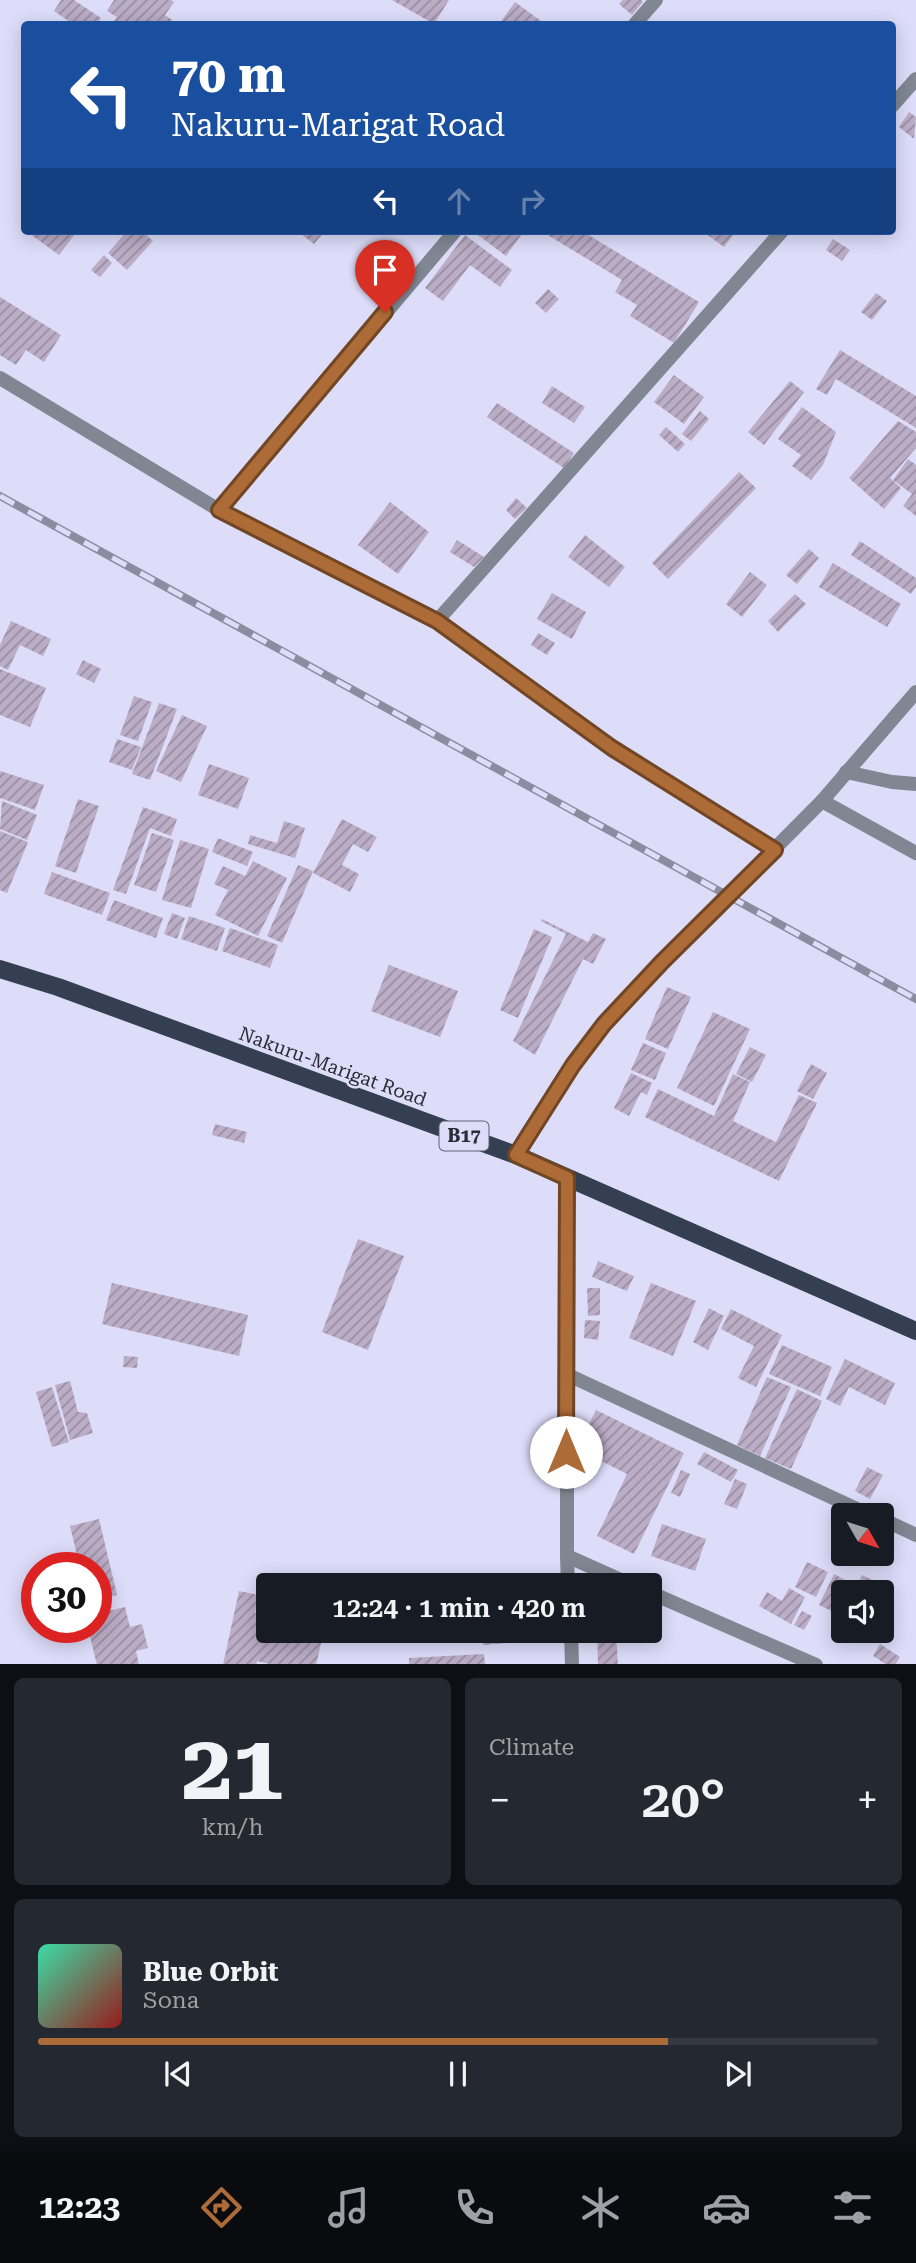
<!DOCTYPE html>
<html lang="en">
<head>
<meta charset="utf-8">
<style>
  :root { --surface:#171b24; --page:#242831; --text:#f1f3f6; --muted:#9ea1a6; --line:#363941; --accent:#ad6b37 }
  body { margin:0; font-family:"Roboto Serif",serif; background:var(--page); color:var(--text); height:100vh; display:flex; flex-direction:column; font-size:26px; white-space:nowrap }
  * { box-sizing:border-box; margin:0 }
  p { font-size:23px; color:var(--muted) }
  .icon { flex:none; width:38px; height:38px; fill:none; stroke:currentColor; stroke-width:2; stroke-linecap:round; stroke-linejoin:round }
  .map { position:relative; height:1664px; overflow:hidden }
  .details { display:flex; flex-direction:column; gap:14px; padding:14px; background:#0d0f14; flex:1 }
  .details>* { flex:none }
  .guide { position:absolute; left:21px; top:21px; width:875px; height:214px; border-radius:7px; box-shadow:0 4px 18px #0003; background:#1a4fa0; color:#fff; overflow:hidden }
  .needle { width:46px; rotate:129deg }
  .fabs { position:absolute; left:831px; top:1503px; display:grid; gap:14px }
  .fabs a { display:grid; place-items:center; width:63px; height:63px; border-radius:7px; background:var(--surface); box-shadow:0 4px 18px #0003; font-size:35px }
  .speed { position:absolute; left:21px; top:1552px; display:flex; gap:14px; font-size:35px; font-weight:700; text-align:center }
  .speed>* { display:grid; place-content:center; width:91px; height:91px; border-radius:50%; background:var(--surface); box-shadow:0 4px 18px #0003; line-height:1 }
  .speed .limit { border:10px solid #d22; background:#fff; color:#111 }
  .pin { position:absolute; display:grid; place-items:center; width:60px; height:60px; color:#fff; margin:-72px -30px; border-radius:50% 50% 50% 0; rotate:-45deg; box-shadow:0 0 7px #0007 }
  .pin .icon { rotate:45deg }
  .me { position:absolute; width:77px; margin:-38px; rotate:0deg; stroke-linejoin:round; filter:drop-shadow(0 0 5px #0008) }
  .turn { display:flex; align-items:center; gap:24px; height:147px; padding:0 35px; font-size:32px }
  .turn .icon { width:91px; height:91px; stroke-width:2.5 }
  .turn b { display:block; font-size:49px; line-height:60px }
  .lanes { display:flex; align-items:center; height:66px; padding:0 35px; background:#0003; justify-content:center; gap:35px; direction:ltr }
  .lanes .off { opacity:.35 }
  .big { font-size:52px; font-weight:600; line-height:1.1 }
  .details .tile { flex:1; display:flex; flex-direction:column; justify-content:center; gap:10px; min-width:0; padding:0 24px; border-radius:10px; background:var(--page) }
  .details .dial { align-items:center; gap:0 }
  .dial b { font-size:91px; line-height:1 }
  .song { display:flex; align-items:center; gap:21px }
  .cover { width:84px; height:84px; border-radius:10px; background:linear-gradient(135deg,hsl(160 70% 55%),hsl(0 70% 35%)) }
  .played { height:7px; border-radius:4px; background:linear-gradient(90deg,var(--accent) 75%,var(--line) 75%) }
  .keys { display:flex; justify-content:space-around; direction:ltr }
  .heat { display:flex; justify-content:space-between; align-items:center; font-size:38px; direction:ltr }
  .details .tiles { flex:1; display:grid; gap:14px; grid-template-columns:1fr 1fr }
  .tile:last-child { grid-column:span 2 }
  .trip { position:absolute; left:256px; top:1573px; width:406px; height:70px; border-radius:7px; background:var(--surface); box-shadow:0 4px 18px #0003; font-weight:600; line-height:70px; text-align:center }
  .menu { display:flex; height:112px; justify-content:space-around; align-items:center; background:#090b0e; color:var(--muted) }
  .menu .icon { width:49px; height:49px }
  .menu .current { color:var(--accent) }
  .menu b { font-size:32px; color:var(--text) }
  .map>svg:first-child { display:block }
  .building { fill:url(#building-hatch) }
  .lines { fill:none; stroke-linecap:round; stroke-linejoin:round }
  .minor { stroke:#808792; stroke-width:14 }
  .primary { stroke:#344052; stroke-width:18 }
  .rail-casing { stroke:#8c8ca1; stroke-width:8 }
  .rail { stroke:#ddddfa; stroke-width:5; stroke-dasharray:16; stroke-linecap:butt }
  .route-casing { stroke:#704624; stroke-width:18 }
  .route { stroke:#ad6b37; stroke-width:12 }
  .labels { text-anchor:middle; stroke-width:5; stroke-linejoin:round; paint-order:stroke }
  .shield { fill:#ddddfa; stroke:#616072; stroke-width:2 }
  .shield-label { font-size:18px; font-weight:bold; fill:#2c2b37 }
  .street-label { font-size:19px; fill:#2c2b37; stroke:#ddddfa }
</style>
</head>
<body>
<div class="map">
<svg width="916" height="1665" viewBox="0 0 916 1665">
  <defs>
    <pattern id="building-hatch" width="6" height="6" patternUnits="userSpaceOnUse" patternTransform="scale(1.75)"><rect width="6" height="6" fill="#bcadc7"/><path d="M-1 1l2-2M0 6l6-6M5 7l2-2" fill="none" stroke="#998da2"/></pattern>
  </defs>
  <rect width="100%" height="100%" fill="#ddddfa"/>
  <g class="building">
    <polygon points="61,0 74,0 101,18 97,24 73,24 54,11"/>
    <polygon points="114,0 171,0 174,2 165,15 172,20 169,24 112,24 117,17 107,11"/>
    <polygon points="392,0 449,0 434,24"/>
    <polygon points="623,0 641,0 643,2 632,15 619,4"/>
    <polygon points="515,2 545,24 499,24"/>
    <polygon points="909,112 916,117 914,139 899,127"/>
    <polygon points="26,231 71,231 75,234 59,255"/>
    <polygon points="127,231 142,231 153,241 127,270 108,253"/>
    <polygon points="304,231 325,231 314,244 301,234"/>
    <polygon points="481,231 524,231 506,256 478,235"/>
    <polygon points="541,231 582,231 699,302 674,343 630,316 637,305 615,292 622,280"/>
    <polygon points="702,231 736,231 724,247"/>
    <polygon points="465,235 512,270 500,287 470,265 443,301 425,288"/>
    <polygon points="833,239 850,250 842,261 826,250"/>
    <polygon points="104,255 112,263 100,277 91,270"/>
    <polygon points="548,289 559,299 546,313 535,303"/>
    <polygon points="876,293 887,301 872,320 861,312"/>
    <polygon points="0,297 61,335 44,362 26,350 16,365 0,355"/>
    <polygon points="840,350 916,396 916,428 836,379 827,395 816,389"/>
    <polygon points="674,375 704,397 684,424 654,402"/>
    <polygon points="790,381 804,392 764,445 748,432"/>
    <polygon points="552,386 585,407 574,423 542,403"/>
    <polygon points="497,403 574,453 564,468 487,417"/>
    <polygon points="802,407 836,432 823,465 811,480 792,466 801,455 778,439"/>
    <polygon points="700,411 709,419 691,441 682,434"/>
    <polygon points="898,421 916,432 916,448 890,478 901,488 884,509 849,478"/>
    <polygon points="666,427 685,444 678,452 659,435"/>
    <polygon points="908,459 916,465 916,516 903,506 912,494 893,480"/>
    <polygon points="739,472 756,488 668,579 652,563"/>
    <polygon points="516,498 527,508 515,519 506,510"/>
    <polygon points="390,502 429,532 398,574 358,545"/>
    <polygon points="585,535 625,567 609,587 568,557"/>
    <polygon points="457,540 484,557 474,567 450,552"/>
    <polygon points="860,541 916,578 916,587 911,594 851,555"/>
    <polygon points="809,549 819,558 797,584 786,575"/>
    <polygon points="833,563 901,604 887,627 819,587"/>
    <polygon points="750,572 767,585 742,617 726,604"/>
    <polygon points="552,593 586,612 572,639 537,619"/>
    <polygon points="795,594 806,604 778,632 768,621"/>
    <polygon points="11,621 51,639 43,656 20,645 8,670 0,666 0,645"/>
    <polygon points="538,633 555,643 547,655 531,645"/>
    <polygon points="83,660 101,669 94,683 76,674"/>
    <polygon points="0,669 46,688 30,727 0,715"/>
    <polygon points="134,696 152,702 138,741 120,735"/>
    <polygon points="159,703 177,709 150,780 132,774"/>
    <polygon points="182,715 207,726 181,782 156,771"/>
    <polygon points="117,739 141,747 132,770 109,762"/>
    <polygon points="209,764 249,778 238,809 198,795"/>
    <polygon points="0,771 44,785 35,810 0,798"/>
    <polygon points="78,799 99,806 76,873 55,866"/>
    <polygon points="2,801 37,815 27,840 0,829"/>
    <polygon points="143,807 177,819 171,836 150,828 126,894 113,890"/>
    <polygon points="342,819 377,837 368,852 353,844 342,865 359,874 350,892 313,873"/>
    <polygon points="284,821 305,828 295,858 248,844 250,835 277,843"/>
    <polygon points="0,831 28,842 7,893 0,890"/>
    <polygon points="152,833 174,840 156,892 134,885"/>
    <polygon points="218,838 253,852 247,866 212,852"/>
    <polygon points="180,840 209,849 191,908 162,900"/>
    <polygon points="253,861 287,878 258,936 215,915 228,890 214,884 223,866 245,876"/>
    <polygon points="298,865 313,871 282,943 267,936"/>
    <polygon points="52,872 110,893 102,915 44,894"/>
    <polygon points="114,900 163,918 156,938 106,920"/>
    <polygon points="172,913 185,918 177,939 164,934"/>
    <polygon points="189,916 225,928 217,951 181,939"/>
    <polygon points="542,919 588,942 593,933 606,939 593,964 583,959 535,1055 513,1041 566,934 541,921"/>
    <polygon points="230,928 278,945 270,968 222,951"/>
    <polygon points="534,929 552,937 518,1018 500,1010"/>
    <polygon points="389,965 458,991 440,1037 371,1011"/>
    <polygon points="667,987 691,997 668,1049 645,1039"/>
    <polygon points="713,1012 750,1029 714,1106 677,1088"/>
    <polygon points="643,1043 666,1053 655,1080 631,1070"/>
    <polygon points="750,1047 766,1055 752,1082 736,1074"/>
    <polygon points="811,1064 827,1073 813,1099 797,1091"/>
    <polygon points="631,1073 652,1083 647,1095 641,1092 629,1116 614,1108"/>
    <polygon points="733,1074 750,1082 733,1121 776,1142 799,1095 817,1103 779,1181 645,1117 658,1089 714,1116"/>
    <polygon points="215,1124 247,1132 244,1143 212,1135"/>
    <polygon points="358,1239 404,1256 368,1350 322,1332"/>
    <polygon points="598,1261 634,1276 627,1291 592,1277"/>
    <polygon points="112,1283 248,1315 239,1356 102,1324"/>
    <polygon points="651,1283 696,1301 673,1356 629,1338"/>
    <polygon points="587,1288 600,1288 600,1315 588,1316"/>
    <polygon points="709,1308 724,1316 708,1350 693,1342"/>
    <polygon points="731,1309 782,1335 756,1387 738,1378 754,1346 721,1329"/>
    <polygon points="585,1320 600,1321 598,1340 584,1338"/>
    <polygon points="782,1345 832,1367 820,1396 769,1374"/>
    <polygon points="124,1356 138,1357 137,1368 123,1367"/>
    <polygon points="845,1359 895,1383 885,1405 849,1387 840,1406 826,1399"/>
    <polygon points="767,1377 791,1387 760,1456 737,1445"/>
    <polygon points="70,1381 78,1412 87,1413 93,1433 70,1440 55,1385"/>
    <polygon points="52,1387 69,1442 52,1447 36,1392"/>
    <polygon points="797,1389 822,1401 791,1469 765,1458"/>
    <polygon points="596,1410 684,1453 634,1554 597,1536 627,1474 577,1449"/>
    <polygon points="704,1452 738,1470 731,1482 697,1464"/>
    <polygon points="867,1467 883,1475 870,1499 855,1491"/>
    <polygon points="681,1470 690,1474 680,1497 671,1493"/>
    <polygon points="735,1479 747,1484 737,1509 724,1504"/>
    <polygon points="99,1519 117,1595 96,1600 96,1568 80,1568 70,1526"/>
    <polygon points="662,1524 706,1539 695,1571 651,1556"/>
    <polygon points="807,1562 828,1572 816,1597 795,1587"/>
    <polygon points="834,1574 857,1586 862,1575 882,1584 877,1592 844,1592 844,1617 819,1605"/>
    <polygon points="502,1575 502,1586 462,1586 462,1579"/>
    <polygon points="789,1588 805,1597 791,1624 759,1606 767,1592 782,1601"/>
    <polygon points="239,1591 259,1595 255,1613 268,1616 268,1631 324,1631 316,1665 274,1665 257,1661 256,1665 223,1665"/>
    <polygon points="125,1607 130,1627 142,1624 148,1648 136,1651 139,1665 97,1665 88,1628 96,1628 96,1614"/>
    <polygon points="802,1611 812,1616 804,1630 794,1625"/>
    <polygon points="396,1631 414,1631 408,1643 393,1636"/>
    <polygon points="482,1631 506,1631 507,1643 483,1645"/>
    <polygon points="597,1631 616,1631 618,1665 598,1665"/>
    <polygon points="880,1644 900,1657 895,1665 887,1665 873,1656"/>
    <polygon points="484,1654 485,1665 409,1665 409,1658"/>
  </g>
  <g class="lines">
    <g class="minor">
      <polyline points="635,24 656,0"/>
      <polyline points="892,106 916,79"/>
      <polyline points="0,378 219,510 437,621 612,748 775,850"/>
      <polyline points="219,510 455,231"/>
      <polyline points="437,621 782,231"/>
      <polyline points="846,772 892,782 916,784"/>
      <polyline points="822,801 916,853"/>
      <polyline points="516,1155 542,1111 604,1024 645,979 822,801 916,692"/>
      <polyline points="567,1178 567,1556 634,1586"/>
      <polyline points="566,1374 872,1516"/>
      <polyline points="882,1519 916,1535"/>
      <polyline points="567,1556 568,1586"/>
      <polyline points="649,1592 816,1665"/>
      <polyline points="571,1631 572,1665"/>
    </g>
    <polyline class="primary" points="0,969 58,987 516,1155 916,1331"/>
    <g class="rail-casing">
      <polyline id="rail" points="0,496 916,999"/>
    </g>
    <use href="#rail" class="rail"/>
  </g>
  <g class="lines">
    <g class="route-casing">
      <polyline id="route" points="385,312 219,510 437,621 612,748 775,850 662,962 604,1024 573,1065 516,1155 567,1178 566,1452"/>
    </g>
    <use href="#route" class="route"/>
  </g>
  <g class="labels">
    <rect class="shield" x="439.5" y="1121.5" width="49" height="29" rx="5"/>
    <g class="shield-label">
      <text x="464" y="1142">B17</text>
    </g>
    <g class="street-label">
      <text transform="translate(333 1066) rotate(20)" y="7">Nakuru-Marigat Road</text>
    </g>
  </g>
</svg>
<div class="fabs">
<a><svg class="needle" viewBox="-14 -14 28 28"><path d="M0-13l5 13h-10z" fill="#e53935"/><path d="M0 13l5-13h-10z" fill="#9ea1a6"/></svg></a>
<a><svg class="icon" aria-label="sound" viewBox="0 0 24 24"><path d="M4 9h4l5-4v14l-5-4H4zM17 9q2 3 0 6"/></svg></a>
</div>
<div class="speed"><div class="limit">30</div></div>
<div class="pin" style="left:385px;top:312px;background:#d93025"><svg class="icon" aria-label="arrive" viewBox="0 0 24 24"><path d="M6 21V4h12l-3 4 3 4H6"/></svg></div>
<svg class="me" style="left:566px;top:1452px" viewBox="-20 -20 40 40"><circle r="19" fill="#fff"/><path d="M0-13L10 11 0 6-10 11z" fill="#ad6b37"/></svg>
<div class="trip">12:24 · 1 min · 420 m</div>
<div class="guide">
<div class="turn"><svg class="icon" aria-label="left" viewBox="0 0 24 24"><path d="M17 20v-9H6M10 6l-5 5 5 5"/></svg><div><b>70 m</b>Nakuru-Marigat Road</div></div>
<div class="lanes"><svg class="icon" aria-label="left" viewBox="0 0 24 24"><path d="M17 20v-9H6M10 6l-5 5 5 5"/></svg><svg class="icon off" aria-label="ahead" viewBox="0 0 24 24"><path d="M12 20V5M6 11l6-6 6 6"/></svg><svg class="icon off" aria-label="right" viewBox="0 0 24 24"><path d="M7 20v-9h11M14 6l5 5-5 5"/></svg></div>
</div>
</div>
<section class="details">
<div class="tiles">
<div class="tile dial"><b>21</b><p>km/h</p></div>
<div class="tile"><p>Climate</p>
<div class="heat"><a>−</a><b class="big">20°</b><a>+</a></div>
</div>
<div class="tile">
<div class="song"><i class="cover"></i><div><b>Blue Orbit</b><p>Sona</p></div></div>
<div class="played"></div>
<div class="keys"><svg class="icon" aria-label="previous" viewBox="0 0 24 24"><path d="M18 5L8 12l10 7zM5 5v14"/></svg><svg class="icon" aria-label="pause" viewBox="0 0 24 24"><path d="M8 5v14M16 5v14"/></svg><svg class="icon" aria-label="next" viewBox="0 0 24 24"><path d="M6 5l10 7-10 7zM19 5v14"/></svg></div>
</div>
</div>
</section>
<nav class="menu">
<b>12:23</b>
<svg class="icon current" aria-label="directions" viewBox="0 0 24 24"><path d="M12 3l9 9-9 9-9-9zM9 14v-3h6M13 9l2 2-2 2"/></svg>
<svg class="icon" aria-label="music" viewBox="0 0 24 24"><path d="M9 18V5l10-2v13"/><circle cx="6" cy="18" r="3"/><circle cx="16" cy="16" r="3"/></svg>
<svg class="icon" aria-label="phone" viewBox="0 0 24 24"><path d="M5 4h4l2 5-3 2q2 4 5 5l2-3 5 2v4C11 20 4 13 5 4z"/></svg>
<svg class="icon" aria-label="climate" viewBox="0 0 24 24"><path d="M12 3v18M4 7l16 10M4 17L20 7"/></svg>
<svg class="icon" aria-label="car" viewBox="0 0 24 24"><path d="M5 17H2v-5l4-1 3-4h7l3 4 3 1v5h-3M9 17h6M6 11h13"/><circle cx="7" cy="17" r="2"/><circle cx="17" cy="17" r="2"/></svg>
<svg class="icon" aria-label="filters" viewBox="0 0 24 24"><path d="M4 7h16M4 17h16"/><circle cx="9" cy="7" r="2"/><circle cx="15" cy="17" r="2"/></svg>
</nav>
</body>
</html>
